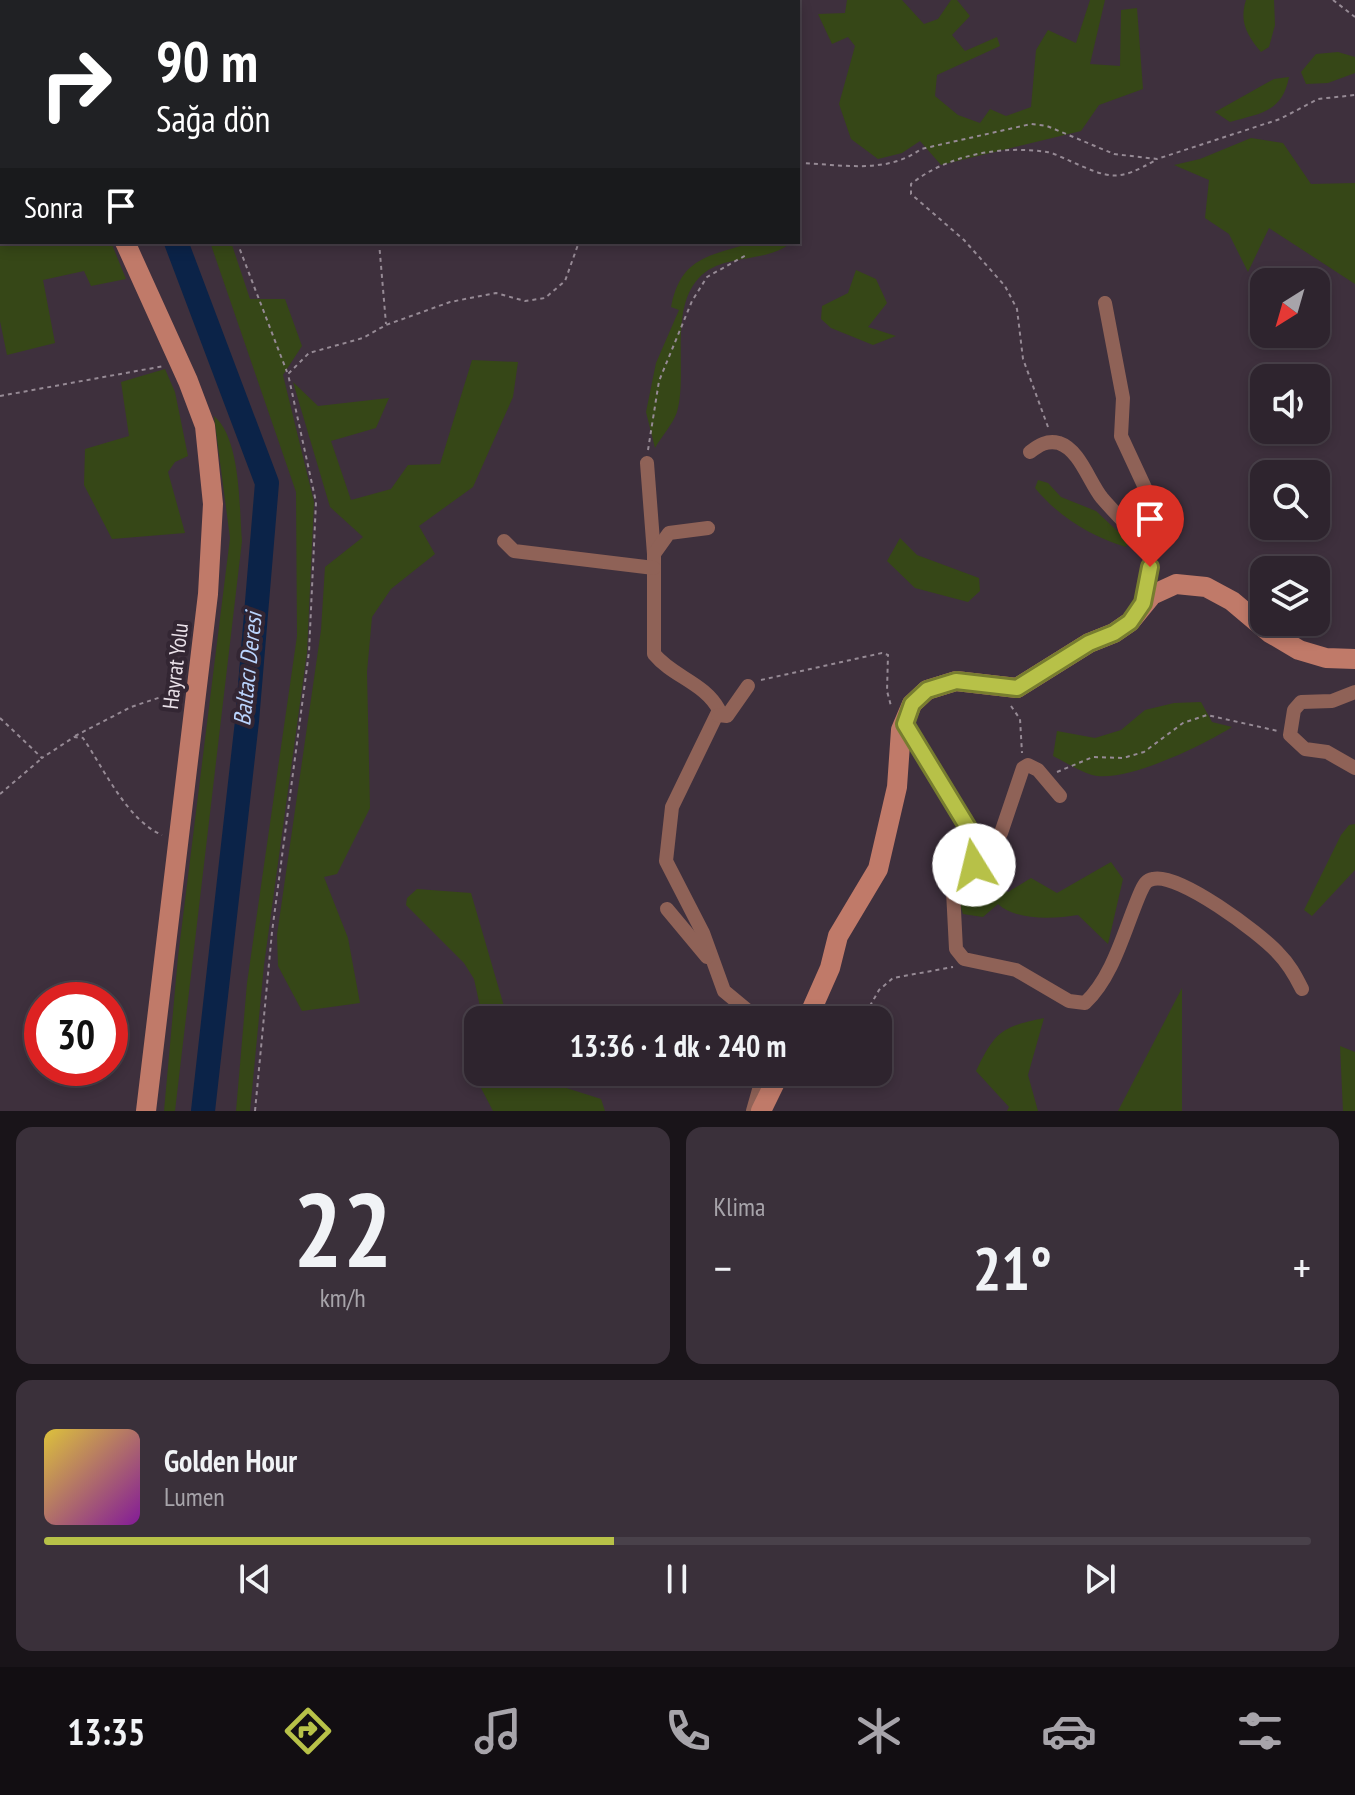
<!DOCTYPE html>
<html lang="tr">
<head>
<meta charset="utf-8">
<style>
  :root { --surface:#2e242e; --page:#3a303a; --text:#f1f3f6; --muted:#a7a4aa; --line:#49414a; --accent:#b7c148 }
  body { margin:0; font-family:"PT Sans Narrow",sans-serif; background:var(--page); color:var(--text); height:100vh; display:flex; flex-direction:column; font-size:30px; white-space:nowrap }
  * { box-sizing:border-box; margin:0 }
  p { font-size:26px; color:var(--muted) }
  .icon { flex:none; width:44px; height:44px; fill:none; stroke:currentColor; stroke-width:2; stroke-linecap:round; stroke-linejoin:round }
  .map { position:relative; height:1111px; overflow:hidden }
  .panel { display:flex; flex-direction:column; gap:16px; padding:16px; background:#191419; flex:1 }
  .panel>* { flex:none }
  .guide { position:absolute; left:0px; top:0px; width:800px; height:244px; box-shadow:0 4px 12px #0003,0 0 0 2px var(--line); background:#202124; color:#fff; overflow:hidden }
  .needle { width:52px; rotate:217deg }
  .buttons { position:absolute; left:1250px; top:268px; display:grid; gap:16px }
  .buttons a { display:grid; place-items:center; width:80px; height:80px; border-radius:16px; background:var(--surface); box-shadow:0 4px 12px #0003,0 0 0 2px var(--line); font-size:40px }
  .speed { position:absolute; left:24px; top:982px; display:flex; gap:16px; font-size:40px; font-weight:700; text-align:center }
  .speed>* { display:grid; place-content:center; width:104px; height:104px; border-radius:50%; background:var(--surface); box-shadow:0 4px 12px #0003,0 0 0 2px var(--line); line-height:1 }
  .speed .limit { border:12px solid #d22; background:#fff; color:#111 }
  .pin { position:absolute; display:grid; place-items:center; width:68px; height:68px; color:#fff; margin:-82px -34px; border-radius:50% 50% 50% 0; rotate:-45deg; box-shadow:0 0 8px #0007 }
  .pin .icon { rotate:45deg }
  .me { position:absolute; width:88px; margin:-44px; rotate:351deg; stroke-linejoin:round; filter:drop-shadow(0 0 6px #0008) }
  .turn { display:flex; align-items:center; gap:28px; height:168px; padding:0 24px; font-size:36px }
  .turn .icon { width:104px; height:104px; stroke-width:2.5 }
  .turn b { display:block; font-size:56px; line-height:68px }
  .then { display:flex; align-items:center; height:76px; padding:0 24px; background:#0003; gap:16px; font-size:30px }
  .big { font-size:60px; font-weight:700; line-height:1.1 }
  .panel .tile { flex:1; display:flex; flex-direction:column; justify-content:center; gap:12px; min-width:0; padding:0 28px; border-radius:16px; background:var(--page) }
  .panel .dial { align-items:center; gap:0 }
  .dial b { font-size:104px; line-height:1 }
  .song { display:flex; align-items:center; gap:24px }
  .cover { width:96px; height:96px; border-radius:12px; background:linear-gradient(135deg,hsl(50 70% 55%),hsl(290 70% 35%)) }
  .played { height:8px; border-radius:4px; background:linear-gradient(90deg,var(--accent) 45%,var(--line) 45%) }
  .keys { display:flex; justify-content:space-around; direction:ltr }
  .heat { display:flex; justify-content:space-between; align-items:center; font-size:44px; direction:ltr }
  .panel .tiles { flex:1; display:grid; gap:16px; grid-template-columns:1fr 1fr }
  .tile:last-child { grid-column:span 2 }
  .trip { position:absolute; left:464px; top:1006px; width:428px; height:80px; border-radius:16px; background:var(--surface); box-shadow:0 4px 12px #0003,0 0 0 2px var(--line); font-weight:700; line-height:80px; text-align:center }
  .menu { display:flex; height:128px; justify-content:space-around; align-items:center; background:#120e12; color:var(--muted) }
  .menu .icon { width:56px; height:56px }
  .menu .current { color:var(--accent) }
  .menu b { font-size:36px; color:var(--text) }
  .map>svg:first-child { display:block }
  .green { fill:#364717 }
  .lines { fill:none; stroke-linecap:round; stroke-linejoin:round }
  .river { stroke:#0b2348; stroke-width:24 }
  .path { stroke:#968a95; stroke-width:2; stroke-dasharray:4 4; stroke-linecap:butt }
  .street { stroke:#8f6257; stroke-width:14 }
  .secondary { stroke:#c07a69; stroke-width:20 }
  .route-casing { stroke:#777d2f; stroke-width:20 }
  .route { stroke:#b7c148; stroke-width:14 }
  .labels { text-anchor:middle; stroke-width:8; stroke-linejoin:round; paint-order:stroke }
  .street-label { font-size:22px; fill:#eae1e9; stroke:#332633 }
  .water-label { font-size:24px; font-style:italic; fill:#bad4fd; stroke:#332633 }
</style>
</head>
<body>
<div class="map">
<svg width="1355" height="1111" viewBox="0 0 1355 1111">
  <rect width="100%" height="100%" fill="#3e303d"/>
  <g class="green">
    <polygon points="847,0 902,0 924,24 938,19 951,0 957,0 970,16 952,35 965,51 997,37 1000,46 937,75 935,96 958,115 980,123 990,109 1006,116 1031,107 1036,50 1048,30 1076,43 1090,0 1105,0 1090,64 1120,66 1121,10 1137,8 1143,89 1099,105 1081,131 941,165 920,141 902,153 878,159 851,139 839,104 855,46 848,37 832,44 818,14 845,13"/>
    <path d="M1246 0H1274L1275 25 1269 47 1261 52C1247 35 1239 22 1246 0Z"/>
    <polygon points="1338,52 1355,57 1355,73 1328,83 1306,84 1301,72 1316,54"/>
    <path d="M1289 77C1282 113 1260 113 1230 122L1215 112 1274 79Z"/>
    <polygon points="1251,138 1283,143 1311,184 1355,183 1355,284 1269,228 1248,272 1229,234 1205,218 1209,180 1174,165 1200,159"/>
    <polygon points="34,242 111,242 126,279 91,286 84,271 43,280 55,343 7,355 0,321 0,244"/>
    <polygon points="210,242 231,242 250,299 285,299 302,346 283,375 314,502 307,652 264,965 250,1111 236,1111 247,983 297,636 296,492"/>
    <path d="M754 242H787L788 245C761 264 721 253 698 279 669 311 688 374 677 412 673 424 661 437 655 448L646 412 656 363 679 310 671 307C681 256 710 256 754 242Z"/>
    <polygon points="856,270 876,279 887,303 868,327 896,336 873,345 831,328 821,319 822,306 848,293"/>
    <polygon points="472,360 518,362 513,397 473,487 419,526 435,554 391,589 372,617 367,672 370,808 337,874 324,877 348,938 360,1003 302,1011 278,966 277,935 321,630 325,567 363,537 330,507 293,382 318,406 389,398 376,428 331,441 351,500 391,489 408,465 440,464"/>
    <polygon points="165,369 175,392 188,456 175,462 168,472 185,533 112,539 84,485 85,449 129,436 121,382"/>
    <path d="M214 416C241 439 239 506 242 541L175 1111H164L178 957 230 538Z"/>
    <path d="M1038 480 1048 483 1061 497 1096 511 1128 541 1126 547C1090 536 1059 517 1035 488Z"/>
    <polygon points="900,538 917,555 979,578 980,591 968,602 915,588 887,561"/>
    <path d="M1201 702 1212 722 1232 727C1204 745 1124 784 1092 775 1079 771 1065 762 1053 756L1057 731 1095 738 1121 730 1145 710 1174 703Z"/>
    <polygon points="1355,824 1355,870 1312,916 1304,910 1341,835 1349,825"/>
    <path d="M1111 862 1123 879 1108 944 1078 915C1054 919 1016 921 998 904L983 917 963 914 958 898 959 886 982 878 1008 892 1031 878 1057 893Z"/>
    <polygon points="417,889 471,893 508,1020 483,1020 474,979 464,963 406,905 407,898"/>
    <polygon points="1182,988 1182,1111 1118,1111"/>
    <path d="M1044 1018 1028 1075 1038 1111H1007L1009 1107 976 1071C995 1032 1001 1027 1044 1018Z"/>
    <polygon points="1340,1046 1355,1052 1355,1111 1343,1111"/>
    <polygon points="482,1072 535,1078 601,1099 605,1111 493,1111 481,1088"/>
  </g>
  <g class="lines">
    <g class="river">
      <polyline points="84,0 85,2"/>
      <polyline points="176,242 267,483 247,721 203,1111"/>
    </g>
    <g class="path">
      <polyline points="137,0 138,2"/>
      <polyline points="364,0 364,2"/>
      <polyline points="1333,0 1355,17"/>
      <path d="M798 163C840 164 886 175 921 149L1031 124 1047 126 1114 154 1157 159 1280 119 1318 99 1355 95"/>
      <polyline points="0,185 2,185"/>
      <polyline points="237,242 287,372"/>
      <polyline points="379,242 386,324"/>
      <polyline points="0,396 164,366"/>
      <path d="M1048 427 1023 359 1017 309 1005 286 964 240 911 194V184C947 155 1001 145 1047 152 1054 153 1063 158 1070 161 1111 179 1117 182 1156 160"/>
      <polyline points="648,450 659,381 692,301 707,277 748,254"/>
      <polyline points="761,680 882,653 888,655 887,691 891,706"/>
      <polyline points="1011,706 1020,719 1022,753"/>
      <path d="M0 718 42 758 74 737 83 738C104 769 127 820 162 835"/>
      <polyline points="75,736 131,707 179,691"/>
      <polyline points="1057,772 1093,757 1123,758 1144,752 1183,723 1207,715 1278,731"/>
      <polyline points="0,794 41,759"/>
      <polyline points="828,1015 837,1020"/>
      <polyline points="862,1020 879,990 893,978 953,967"/>
      <polyline points="255,1111 272,932 309,652 316,502 288,374 309,353 363,338 386,325 450,302 496,293 525,301 545,298 565,281 579,242"/>
    </g>
    <g class="street">
      <polyline points="1105,303 1123,398 1121,436 1147,492 1155,526 1143,603"/>
      <path d="M1030 452C1039 445 1047 440 1059 443 1080 450 1089 482 1102 498 1119 518 1137 533 1151 556"/>
      <polyline points="647,463 654,554"/>
      <path d="M708 528 669 533 654 554V654C673 677 705 683 719 710L672 807 666 861 703 933 724 991 759 1020"/>
      <polyline points="504,541 514,551 654,568"/>
      <polyline points="1355,692 1332,701 1301,702 1294,710 1290,735 1305,749 1327,752 1355,768"/>
      <polyline points="718,715 727,716 748,686"/>
      <path d="M905 724 981 849 974 865 955 880 953 891 956 949 964 959 1016 970 1069 1001 1085 1003C1114 976 1125 927 1141 891 1144 885 1146 880 1153 879 1178 872 1260 933 1278 953 1289 964 1295 975 1302 989"/>
      <polyline points="981,849 995,842 1001,833 1023,768 1028,765 1038,770 1060,796"/>
      <polyline points="667,909 707,957"/>
      <polyline points="753,1111 764,1072"/>
    </g>
    <g class="secondary">
      <polyline points="13,0 14,2"/>
      <polyline points="125,242 188,381 205,426 213,504 208,594 146,1111"/>
      <polyline points="807,1020 830,968 838,936 878,869 897,787 901,730 912,704 927,690 956,681 1017,688 1089,643 1114,633 1130,622 1152,595 1176,584 1206,587 1232,601 1270,633 1299,650 1326,658 1355,659"/>
      <polyline points="761,1111 780,1072"/>
    </g>
  </g>
  <g class="lines">
    <g class="route-casing">
      <polyline id="route" points="974,865 981,849 905,724 912,704 927,690 956,681 1017,688 1089,643 1114,633 1130,622 1143,603 1150,567"/>
    </g>
    <use href="#route" class="route"/>
  </g>
  <g class="labels">
    <g class="street-label">
      <text transform="translate(175 666) rotate(-83)" y="8">Hayrat Yolu</text>
    </g>
    <g class="water-label">
      <text transform="translate(248 669) rotate(-84)" y="8">Baltacı Deresi</text>
    </g>
  </g>
</svg>
<div class="buttons">
<a><svg class="needle" viewBox="-14 -14 28 28"><path d="M0-13l5 13h-10z" fill="#e53935"/><path d="M0 13l5-13h-10z" fill="#a7a4aa"/></svg></a>
<a><svg class="icon" aria-label="sound" viewBox="0 0 24 24"><path d="M4 9h4l5-4v14l-5-4H4zM17 9q2 3 0 6"/></svg></a>
<a><svg class="icon" aria-label="search" viewBox="0 0 24 24"><circle cx="10" cy="10" r="6"/><path d="M15 15l6 6"/></svg></a>
<a><svg class="icon" aria-label="layers" viewBox="0 0 24 24"><path d="M12 4l9 5-9 5-9-5zM3 14l9 5 9-5"/></svg></a>
</div>
<div class="speed"><div class="limit">30</div></div>
<div class="pin" style="left:1150px;top:567px;background:#d93025"><svg class="icon" aria-label="arrive" viewBox="0 0 24 24"><path d="M6 21V4h12l-3 4 3 4H6"/></svg></div>
<svg class="me" style="left:974px;top:865px" viewBox="-20 -20 40 40"><circle r="19" fill="#fff"/><path d="M0-13L10 11 0 6-10 11z" fill="#b7c148"/></svg>
<div class="trip">13:36 · 1 dk · 240 m</div>
<div class="guide">
<div class="turn"><svg class="icon" aria-label="right" viewBox="0 0 24 24"><path d="M7 20v-9h11M14 6l5 5-5 5"/></svg><div><b>90 m</b>Sağa dön</div></div>
<div class="then">Sonra<svg class="icon" aria-label="arrive" viewBox="0 0 24 24"><path d="M6 21V4h12l-3 4 3 4H6"/></svg></div>
</div>
</div>
<section class="panel">
<div class="tiles">
<div class="tile dial"><b>22</b><p>km/h</p></div>
<div class="tile"><p>Klima</p>
<div class="heat"><a>−</a><b class="big">21°</b><a>+</a></div>
</div>
<div class="tile">
<div class="song"><i class="cover"></i><div><b>Golden Hour</b><p>Lumen</p></div></div>
<div class="played"></div>
<div class="keys"><svg class="icon" aria-label="previous" viewBox="0 0 24 24"><path d="M18 5L8 12l10 7zM5 5v14"/></svg><svg class="icon" aria-label="pause" viewBox="0 0 24 24"><path d="M8 5v14M16 5v14"/></svg><svg class="icon" aria-label="next" viewBox="0 0 24 24"><path d="M6 5l10 7-10 7zM19 5v14"/></svg></div>
</div>
</div>
</section>
<nav class="menu">
<b>13:35</b>
<svg class="icon current" aria-label="directions" viewBox="0 0 24 24"><path d="M12 3l9 9-9 9-9-9zM9 14v-3h6M13 9l2 2-2 2"/></svg>
<svg class="icon" aria-label="music" viewBox="0 0 24 24"><path d="M9 18V5l10-2v13"/><circle cx="6" cy="18" r="3"/><circle cx="16" cy="16" r="3"/></svg>
<svg class="icon" aria-label="phone" viewBox="0 0 24 24"><path d="M5 4h4l2 5-3 2q2 4 5 5l2-3 5 2v4C11 20 4 13 5 4z"/></svg>
<svg class="icon" aria-label="climate" viewBox="0 0 24 24"><path d="M12 3v18M4 7l16 10M4 17L20 7"/></svg>
<svg class="icon" aria-label="car" viewBox="0 0 24 24"><path d="M5 17H2v-5l4-1 3-4h7l3 4 3 1v5h-3M9 17h6M6 11h13"/><circle cx="7" cy="17" r="2"/><circle cx="17" cy="17" r="2"/></svg>
<svg class="icon" aria-label="filters" viewBox="0 0 24 24"><path d="M4 7h16M4 17h16"/><circle cx="9" cy="7" r="2"/><circle cx="15" cy="17" r="2"/></svg>
</nav>
</body>
</html>
